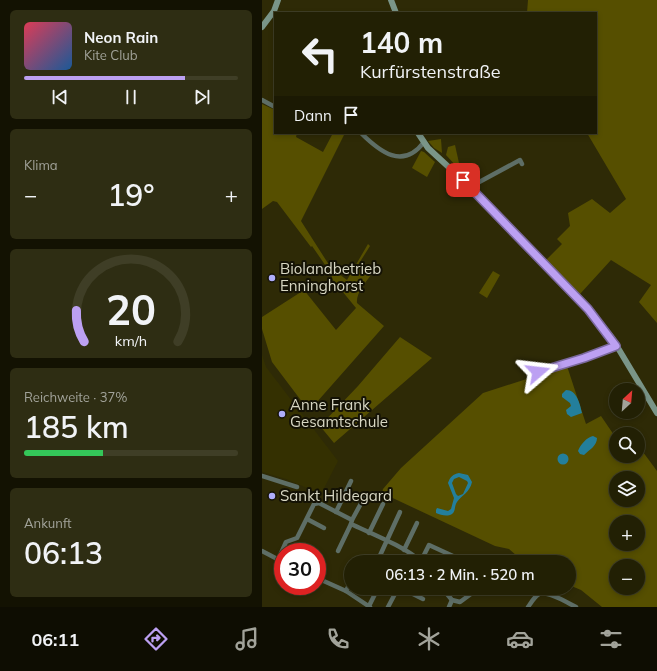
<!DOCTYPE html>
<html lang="de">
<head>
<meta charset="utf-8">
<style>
  :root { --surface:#222004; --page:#2e2d13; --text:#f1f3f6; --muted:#a2a39a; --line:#3f3e26; --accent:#bca0f2 }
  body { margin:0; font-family:Mulish,sans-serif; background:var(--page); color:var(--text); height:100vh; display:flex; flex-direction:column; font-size:15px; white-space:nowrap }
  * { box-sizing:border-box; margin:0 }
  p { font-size:13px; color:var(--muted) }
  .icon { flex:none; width:22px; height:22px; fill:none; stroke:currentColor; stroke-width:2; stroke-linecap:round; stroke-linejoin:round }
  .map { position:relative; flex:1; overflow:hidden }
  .side { display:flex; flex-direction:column; gap:10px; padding:10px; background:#131202; width:262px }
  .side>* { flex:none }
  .hud { position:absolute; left:12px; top:12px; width:323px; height:122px; border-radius:0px; box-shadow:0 2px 6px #0003,0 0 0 1px var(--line); background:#222004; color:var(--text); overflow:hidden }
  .needle { width:26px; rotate:26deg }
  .buttons { position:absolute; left:347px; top:383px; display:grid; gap:8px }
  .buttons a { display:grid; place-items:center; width:36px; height:36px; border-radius:50%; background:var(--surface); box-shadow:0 2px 6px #0003,0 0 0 1px var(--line); font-size:20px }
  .speed { position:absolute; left:12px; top:543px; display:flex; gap:8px; font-size:20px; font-weight:700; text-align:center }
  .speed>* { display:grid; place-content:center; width:52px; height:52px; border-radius:50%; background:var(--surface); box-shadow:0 2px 6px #0003,0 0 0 1px var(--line); line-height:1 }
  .speed .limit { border:6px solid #d22; background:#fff; color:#111 }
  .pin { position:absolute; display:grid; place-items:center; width:34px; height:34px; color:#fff; margin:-17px; border-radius:8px; box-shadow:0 2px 6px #0006 }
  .me { position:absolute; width:44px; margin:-22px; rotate:73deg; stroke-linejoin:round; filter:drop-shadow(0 0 3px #0008) }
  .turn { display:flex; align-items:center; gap:14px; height:84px; padding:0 20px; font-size:18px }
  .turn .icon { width:52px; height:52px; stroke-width:2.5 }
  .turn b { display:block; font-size:28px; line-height:34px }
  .then { display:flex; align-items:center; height:38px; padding:0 20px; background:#0003; gap:8px; font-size:15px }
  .big { font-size:30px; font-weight:600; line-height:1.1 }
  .side .card { flex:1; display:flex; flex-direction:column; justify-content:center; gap:6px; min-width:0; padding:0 14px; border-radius:6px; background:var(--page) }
  .side .dial { align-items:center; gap:0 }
  .dial svg { height:104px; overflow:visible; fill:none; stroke:var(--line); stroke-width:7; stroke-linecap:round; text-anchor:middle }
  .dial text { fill:var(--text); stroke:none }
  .song { display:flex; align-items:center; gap:12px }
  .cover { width:48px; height:48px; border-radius:6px; background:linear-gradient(135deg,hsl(350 70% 55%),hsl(210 70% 35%)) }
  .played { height:4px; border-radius:2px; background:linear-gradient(90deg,var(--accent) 75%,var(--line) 75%) }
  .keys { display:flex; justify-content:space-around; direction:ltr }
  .heat { display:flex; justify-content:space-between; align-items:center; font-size:22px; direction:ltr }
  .charge { height:6px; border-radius:3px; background:linear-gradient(90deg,#34c759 37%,var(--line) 0) }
  .trip { position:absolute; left:82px; top:555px; width:232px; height:40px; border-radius:20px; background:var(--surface); box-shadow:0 2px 6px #0003,0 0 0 1px var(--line); font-weight:600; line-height:40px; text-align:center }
  .tabs { display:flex; height:64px; justify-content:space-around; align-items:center; background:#0e0d02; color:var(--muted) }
  .tabs .icon { width:28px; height:28px }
  .tabs .on { color:var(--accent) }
  .tabs b { font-size:18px; color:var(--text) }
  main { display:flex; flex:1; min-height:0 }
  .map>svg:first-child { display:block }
  .built { fill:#343001 }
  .green { fill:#564f00; fill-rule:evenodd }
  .water { fill:#237f9c; fill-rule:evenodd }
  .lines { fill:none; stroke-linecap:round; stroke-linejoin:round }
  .street { stroke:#5e6e66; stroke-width:4.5 }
  .secondary { stroke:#7a9588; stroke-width:6 }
  .route-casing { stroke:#7a689d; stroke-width:10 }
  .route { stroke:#bca0f2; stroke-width:7 }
  .poi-dot { fill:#afaefa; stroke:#141205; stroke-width:1.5 }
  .labels { text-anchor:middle; stroke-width:4; stroke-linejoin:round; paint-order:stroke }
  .poi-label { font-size:15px; fill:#d8d7c3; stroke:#141205; text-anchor:start }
</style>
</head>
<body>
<main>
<section class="side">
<div class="card">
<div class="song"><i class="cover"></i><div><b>Neon Rain</b><p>Kite Club</p></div></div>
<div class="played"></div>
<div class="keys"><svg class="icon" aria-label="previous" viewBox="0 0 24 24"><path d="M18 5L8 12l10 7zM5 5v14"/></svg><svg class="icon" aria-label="pause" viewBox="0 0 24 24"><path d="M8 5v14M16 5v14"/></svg><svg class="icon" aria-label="next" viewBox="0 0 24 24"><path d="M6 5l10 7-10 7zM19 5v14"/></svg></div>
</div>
<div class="card"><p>Klima</p>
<div class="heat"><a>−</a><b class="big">19°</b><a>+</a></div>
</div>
<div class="card dial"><svg viewBox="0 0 100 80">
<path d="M14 69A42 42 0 1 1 86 69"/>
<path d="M14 69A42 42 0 0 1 8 45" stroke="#bca0f2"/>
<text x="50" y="56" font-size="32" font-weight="700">20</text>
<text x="50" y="72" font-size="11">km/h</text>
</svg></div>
<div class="card"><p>Reichweite · 37%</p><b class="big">185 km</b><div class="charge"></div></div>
<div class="card"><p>Ankunft</p><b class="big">06:13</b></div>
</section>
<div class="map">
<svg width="395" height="607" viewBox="0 0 395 607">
  <rect width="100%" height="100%" fill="#2e2a06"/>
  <polygon class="built" points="0,355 4,367 76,461 59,494 24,479 0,472"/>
  <g class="green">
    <polygon points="266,0 395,0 395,323 377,302 389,285 349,260 318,294 284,260 300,244 295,239 308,226 306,213 330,199 348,213 364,199 325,133 334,133 334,13 265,13"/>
    <path d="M0 104 13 110V133H35L34 137 61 152 71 133H83L39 221 69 268 85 280 106 244 108 246 96 265 109 275C103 283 94 293 95 303L122 326 47 411 10 362 0 329V317L42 290 74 330 94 308 71 280 68 272 50 246 49 247 15 202 11 201 0 209Z"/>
    <polygon points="179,139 180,153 172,148 166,141"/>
    <polygon points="193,145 197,163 194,166 184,155 186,147"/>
    <polygon points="159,151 162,152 173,162 165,177 150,168"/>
    <polygon points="231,271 238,275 225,298 217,293"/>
    <polygon points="138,337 170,358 72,443 58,426 96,386"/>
    <path d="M305 366 324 424 339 416 354 438V456H366L369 460 381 452 395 471V607H340L319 590 307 585V562H262L247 549 233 546 120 493 121 489 139 468 221 393ZM354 478H376V500H354ZM354 522H376V544H354ZM354 566H376V588H354Z"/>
  </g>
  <g class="water">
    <path d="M304 390C315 390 318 404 320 413L309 417 305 414 304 410 309 406 308 403 300 397V394Z"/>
    <path d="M331 436 335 438C335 446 327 450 322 455L318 454 316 451C318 445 325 437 331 436Z"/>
    <circle cx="301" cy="459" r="5.5"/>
    <path d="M197 473 206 475 210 482C208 492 200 495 195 502 192 506 194 511 190 514 185 517 179 515 174 513V510L175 508 186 511 189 509 192 498 186 483C188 477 191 474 197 473ZM197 477 205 481 206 483 201 494 196 496 194 494 190 483 192 479Z"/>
  </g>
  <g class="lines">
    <g class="street">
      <polyline points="0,100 13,107"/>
      <path d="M99 133C118 152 141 170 162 142"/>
      <polyline points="208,187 258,160 260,164"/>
      <polyline points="276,372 322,358 355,346"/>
      <polyline points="0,476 35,487"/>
      <polyline points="74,512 89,481"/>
      <polyline points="45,519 62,528"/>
      <polyline points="90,520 103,496"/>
      <polyline points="107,533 121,504"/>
      <polyline points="142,550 155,523"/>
      <polyline points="0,551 21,562"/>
      <polyline points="76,551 89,524"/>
      <path d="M16 560 24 542 35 538 52 504 57 503 90 520 89 524C108 533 146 548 159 562"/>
      <polyline points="159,561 167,545 204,562"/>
      <polyline points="115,562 138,512"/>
      <polyline points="55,578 84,591 108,607"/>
      <polyline points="152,588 149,593 161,599"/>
      <polyline points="180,588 190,600 198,602 217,588"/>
      <polyline points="84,591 89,581"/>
      <polyline points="107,606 116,588"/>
      <polyline points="126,607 135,590 131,588"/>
      <polyline points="187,607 190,600"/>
      <path d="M266 607C269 603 272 597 277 594 285 590 306 603 314 607"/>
    </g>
    <g class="secondary">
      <polyline points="129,0 134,13"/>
      <polyline points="0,27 12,11 16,0"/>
      <polyline points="156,133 166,148 218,196 326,309 350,338 395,413"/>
    </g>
  </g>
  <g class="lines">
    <g class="route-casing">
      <polyline id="route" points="201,180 326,309 354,346 322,358 276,372"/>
    </g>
    <use href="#route" class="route"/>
  </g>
  <g class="poi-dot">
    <circle cx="10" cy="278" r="4"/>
    <circle cx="20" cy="414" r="4"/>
    <circle cx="10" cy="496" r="4"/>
  </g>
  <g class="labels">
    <g class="poi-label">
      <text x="18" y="274">Biolandbetrieb<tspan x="18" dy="17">Enninghorst</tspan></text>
      <text x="28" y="410">Anne Frank<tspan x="28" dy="17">Gesamtschule</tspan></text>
      <text x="18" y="501">Sankt Hildegard</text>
    </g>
  </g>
</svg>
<div class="buttons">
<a><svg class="needle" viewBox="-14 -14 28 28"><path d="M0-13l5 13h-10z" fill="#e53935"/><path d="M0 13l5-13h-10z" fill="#a2a39a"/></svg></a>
<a><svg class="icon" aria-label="search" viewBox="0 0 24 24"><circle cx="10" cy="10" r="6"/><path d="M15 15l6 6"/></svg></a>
<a><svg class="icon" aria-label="layers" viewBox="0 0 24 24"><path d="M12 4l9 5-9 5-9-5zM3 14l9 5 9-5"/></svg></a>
<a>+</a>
<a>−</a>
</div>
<div class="speed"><div class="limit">30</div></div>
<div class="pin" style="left:201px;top:180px;background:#d93025"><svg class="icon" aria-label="arrive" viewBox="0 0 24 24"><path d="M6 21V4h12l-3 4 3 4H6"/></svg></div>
<svg class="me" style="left:276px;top:372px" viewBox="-20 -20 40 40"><path d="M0-17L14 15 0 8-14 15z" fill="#bca0f2" stroke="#fff" stroke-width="4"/></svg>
<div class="trip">06:13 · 2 Min. · 520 m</div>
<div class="hud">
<div class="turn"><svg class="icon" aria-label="left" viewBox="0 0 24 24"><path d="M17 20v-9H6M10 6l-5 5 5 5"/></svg><div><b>140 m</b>Kurfürstenstraße</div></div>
<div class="then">Dann<svg class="icon" aria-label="arrive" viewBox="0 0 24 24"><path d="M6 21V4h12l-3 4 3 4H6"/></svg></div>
</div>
</div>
</main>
<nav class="tabs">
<b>06:11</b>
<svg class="icon on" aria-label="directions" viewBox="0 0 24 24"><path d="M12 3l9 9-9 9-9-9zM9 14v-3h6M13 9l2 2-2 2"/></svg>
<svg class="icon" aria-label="music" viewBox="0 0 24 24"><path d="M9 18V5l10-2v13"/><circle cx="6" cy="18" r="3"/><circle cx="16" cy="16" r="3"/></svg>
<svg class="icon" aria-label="phone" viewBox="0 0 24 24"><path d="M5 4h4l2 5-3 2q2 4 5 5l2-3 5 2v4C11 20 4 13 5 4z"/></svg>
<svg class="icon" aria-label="climate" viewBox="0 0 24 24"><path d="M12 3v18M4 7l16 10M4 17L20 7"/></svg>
<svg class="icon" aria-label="car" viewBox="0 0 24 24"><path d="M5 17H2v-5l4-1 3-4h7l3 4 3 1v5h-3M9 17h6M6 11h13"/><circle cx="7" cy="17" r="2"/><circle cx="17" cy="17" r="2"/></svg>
<svg class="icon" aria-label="filters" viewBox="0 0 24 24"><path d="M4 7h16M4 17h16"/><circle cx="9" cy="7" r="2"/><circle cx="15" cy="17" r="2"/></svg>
</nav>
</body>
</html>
